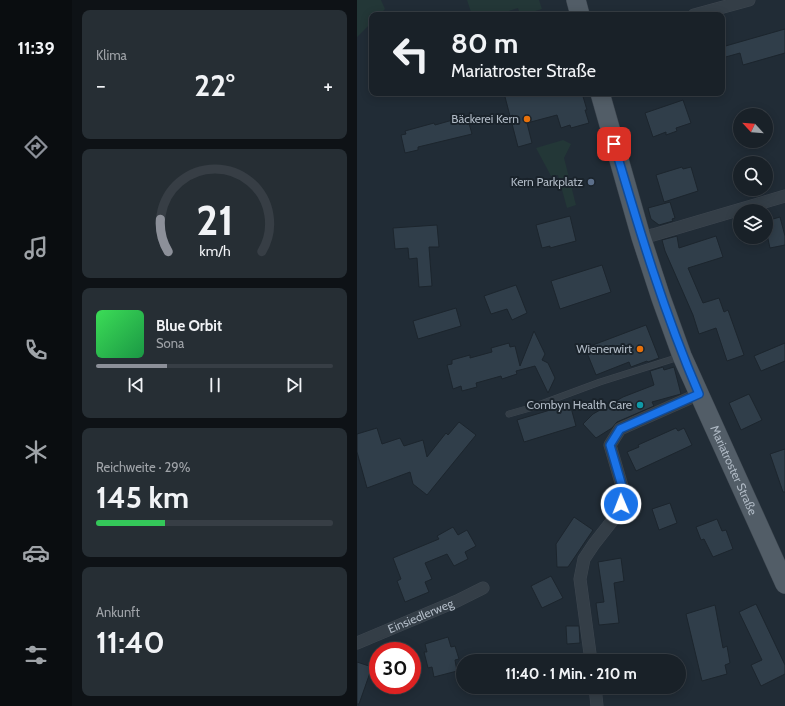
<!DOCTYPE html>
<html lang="de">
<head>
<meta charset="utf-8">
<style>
  :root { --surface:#192128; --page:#262e34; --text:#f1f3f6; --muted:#9fa3a8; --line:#373e45; --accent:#8c9099 }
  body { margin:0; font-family:Cabin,sans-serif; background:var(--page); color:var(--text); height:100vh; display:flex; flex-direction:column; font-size:15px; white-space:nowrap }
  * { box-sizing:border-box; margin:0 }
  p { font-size:13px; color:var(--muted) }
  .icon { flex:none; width:22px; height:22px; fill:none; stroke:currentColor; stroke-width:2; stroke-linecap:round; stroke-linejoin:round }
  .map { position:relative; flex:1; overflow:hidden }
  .drawer { display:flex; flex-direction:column; gap:10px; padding:10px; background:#0e1216; width:285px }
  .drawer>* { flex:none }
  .top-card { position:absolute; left:12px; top:12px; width:356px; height:84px; border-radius:8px; box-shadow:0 2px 10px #0003,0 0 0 1px var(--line); background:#192128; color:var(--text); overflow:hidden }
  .needle { width:26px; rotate:296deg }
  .controls { position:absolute; left:376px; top:108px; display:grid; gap:8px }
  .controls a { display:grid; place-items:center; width:40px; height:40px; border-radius:50%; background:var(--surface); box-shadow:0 2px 10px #0003,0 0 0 1px var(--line); font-size:20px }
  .speed { position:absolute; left:12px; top:642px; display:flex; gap:8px; font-size:20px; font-weight:700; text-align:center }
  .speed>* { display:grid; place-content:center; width:52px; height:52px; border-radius:50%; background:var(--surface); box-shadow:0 2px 10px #0003,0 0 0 1px var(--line); line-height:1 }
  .speed .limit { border:6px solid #d22; background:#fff; color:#111 }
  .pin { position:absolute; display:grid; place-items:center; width:34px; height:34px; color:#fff; margin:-17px; border-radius:8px; box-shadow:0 2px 6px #0006 }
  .me { position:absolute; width:44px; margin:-22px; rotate:359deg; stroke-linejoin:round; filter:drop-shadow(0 0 3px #0008) }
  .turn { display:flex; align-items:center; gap:14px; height:84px; padding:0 16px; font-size:18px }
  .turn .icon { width:52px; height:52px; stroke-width:2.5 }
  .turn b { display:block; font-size:28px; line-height:34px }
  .big { font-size:30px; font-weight:800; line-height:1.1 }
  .drawer .card { flex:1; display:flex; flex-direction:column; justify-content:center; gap:6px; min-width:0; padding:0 14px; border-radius:8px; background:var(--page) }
  .drawer .dial { align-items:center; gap:0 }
  .dial svg { height:104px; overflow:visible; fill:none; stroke:var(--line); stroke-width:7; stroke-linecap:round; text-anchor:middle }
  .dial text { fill:var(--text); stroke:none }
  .song { display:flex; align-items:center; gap:12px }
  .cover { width:48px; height:48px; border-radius:6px; background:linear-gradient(135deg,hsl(130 70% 55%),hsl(140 70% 35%)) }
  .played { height:4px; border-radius:2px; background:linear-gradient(90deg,var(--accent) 30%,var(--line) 30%) }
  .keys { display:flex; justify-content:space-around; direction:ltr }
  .heat { display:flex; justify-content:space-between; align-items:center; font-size:22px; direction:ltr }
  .charge { height:6px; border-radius:3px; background:linear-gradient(90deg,#34c759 29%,var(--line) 0) }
  .trip { position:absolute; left:99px; top:654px; width:230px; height:40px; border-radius:20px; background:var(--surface); box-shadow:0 2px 10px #0003,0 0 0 1px var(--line); font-weight:800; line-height:40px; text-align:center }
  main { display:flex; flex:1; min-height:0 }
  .dock { display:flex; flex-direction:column; width:72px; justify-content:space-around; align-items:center; background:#0a0d10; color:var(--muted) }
  .dock .icon { width:28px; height:28px }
  .dock .active { color:var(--accent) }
  .dock b { font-size:18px; color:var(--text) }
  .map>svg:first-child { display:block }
  .green { fill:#233737 }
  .building { fill:#303e4a; stroke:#1c252d }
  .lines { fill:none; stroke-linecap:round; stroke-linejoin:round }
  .lane-casing { stroke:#3e4750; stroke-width:7 }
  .street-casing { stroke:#3e4750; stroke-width:13 }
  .primary-casing { stroke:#3e4750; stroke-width:20 }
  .lane { stroke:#343e47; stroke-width:6 }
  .street { stroke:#343e47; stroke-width:12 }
  .primary { stroke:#525d67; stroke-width:19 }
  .route-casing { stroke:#114b97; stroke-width:10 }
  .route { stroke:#1a73e8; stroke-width:7 }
  .food-dot { fill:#e8710a; stroke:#1a232b; stroke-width:1.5 }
  .service-dot { fill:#5c6f8a; stroke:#1a232b; stroke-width:1.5 }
  .culture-dot { fill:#0f9aa8; stroke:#1a232b; stroke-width:1.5 }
  .labels { text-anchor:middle; stroke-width:4; stroke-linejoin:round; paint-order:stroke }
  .poi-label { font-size:12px; fill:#afb9c4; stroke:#1a232b; text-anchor:end }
  .street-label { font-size:12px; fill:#afb9c4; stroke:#1a232b }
</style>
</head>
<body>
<main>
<nav class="dock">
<b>11:39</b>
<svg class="icon active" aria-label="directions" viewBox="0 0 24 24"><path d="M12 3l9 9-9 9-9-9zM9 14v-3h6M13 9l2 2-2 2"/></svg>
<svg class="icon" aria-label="music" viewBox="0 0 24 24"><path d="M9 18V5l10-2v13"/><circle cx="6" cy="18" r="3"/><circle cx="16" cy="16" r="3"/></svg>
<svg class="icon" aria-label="phone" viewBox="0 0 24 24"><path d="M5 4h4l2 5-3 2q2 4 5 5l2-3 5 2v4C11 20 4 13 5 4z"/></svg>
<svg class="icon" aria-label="climate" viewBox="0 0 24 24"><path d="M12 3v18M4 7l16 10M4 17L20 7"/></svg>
<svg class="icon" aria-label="car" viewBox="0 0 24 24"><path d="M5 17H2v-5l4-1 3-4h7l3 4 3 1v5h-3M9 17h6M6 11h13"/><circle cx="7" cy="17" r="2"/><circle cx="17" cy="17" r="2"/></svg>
<svg class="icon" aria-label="filters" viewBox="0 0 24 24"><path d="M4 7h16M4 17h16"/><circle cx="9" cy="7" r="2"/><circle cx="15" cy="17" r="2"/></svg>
</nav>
<section class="drawer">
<div class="card"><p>Klima</p>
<div class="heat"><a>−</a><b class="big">22°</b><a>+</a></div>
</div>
<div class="card dial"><svg viewBox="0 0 100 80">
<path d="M14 69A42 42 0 1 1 86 69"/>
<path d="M14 69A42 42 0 0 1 8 44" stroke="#8c9099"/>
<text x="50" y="56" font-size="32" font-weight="700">21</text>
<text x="50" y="72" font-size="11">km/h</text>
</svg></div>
<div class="card">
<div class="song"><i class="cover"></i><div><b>Blue Orbit</b><p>Sona</p></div></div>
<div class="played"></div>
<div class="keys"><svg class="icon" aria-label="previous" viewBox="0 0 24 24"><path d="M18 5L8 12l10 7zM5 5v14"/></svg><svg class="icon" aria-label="pause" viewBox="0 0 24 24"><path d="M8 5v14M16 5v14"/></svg><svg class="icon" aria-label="next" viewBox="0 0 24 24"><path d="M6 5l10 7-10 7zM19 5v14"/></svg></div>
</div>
<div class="card"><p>Reichweite · 29%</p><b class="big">145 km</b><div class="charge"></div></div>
<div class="card"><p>Ankunft</p><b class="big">11:40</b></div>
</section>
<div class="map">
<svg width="428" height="706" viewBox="0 0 428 706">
  <rect width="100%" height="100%" fill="#212c36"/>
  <g class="green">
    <polygon points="0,0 24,0 28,9 22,15 15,15 15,22 0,37"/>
    <polygon points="110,0 182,0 185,9 165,15 163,15 161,8 149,12 150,15 115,15"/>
    <polygon points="206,140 214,144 207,158 219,205 210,208 201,175 194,176 179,148"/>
  </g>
  <g class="building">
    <polygon points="428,29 428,53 386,65 383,53 365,58 365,47"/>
    <polygon points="147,93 225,93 230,110 228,110 232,123 214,128 213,125 204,128 200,115 170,123 175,143 161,147"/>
    <polygon points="326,100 334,123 319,128 320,131 309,135 309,132 296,137 288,113"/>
    <polygon points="110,116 115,134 61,147 61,150 48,153 44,135 49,134 48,131 77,123 78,125"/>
    <polygon points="325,167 326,169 334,167 341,191 307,202 299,175"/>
    <polygon points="313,202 318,218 315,219 316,221 302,225 294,219 291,208"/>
    <polygon points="213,216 219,241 193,248 193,246 185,248 179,225"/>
    <polygon points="423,217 428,236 428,245 413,248 409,230 409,221"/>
    <polygon points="80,225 82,247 72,247 75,286 62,287 60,258 52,259 51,248 38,249 36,228"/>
    <polygon points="320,236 322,248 359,236 366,257 331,268 346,303 362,298 367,312 371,310 387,355 370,361 359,328 342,334 336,315 308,251 305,240"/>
    <polygon points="245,265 254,292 203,309 194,281"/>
    <polygon points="159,285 170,313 155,320 150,309 134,314 127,296"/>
    <polygon points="99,308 104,326 61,339 56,321"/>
    <polygon points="289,325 302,358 291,362 290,361 274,367 272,362 239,375 228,348"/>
    <polygon points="177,331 188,354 185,360 191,363 198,378 191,393 178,366 159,371 160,374 145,379 144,376 119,383 120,387 105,391 104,386 96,389 90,365 95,364 95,360 113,355 113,358 135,352 134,348 152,343 153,347 158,346 163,366"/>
    <polygon points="428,343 428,361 404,371 397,356"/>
    <polygon points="306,367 307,370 317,367 324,394 295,402 297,406 260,422 255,428 239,438 226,424 236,414 266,397 297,385 293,371"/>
    <polygon points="392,394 405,420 384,430 372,403"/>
    <polygon points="213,404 219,426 167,442 160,420"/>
    <polygon points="102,422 119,435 70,495 56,484 53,472 10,488 0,452 0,434 20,428 25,444 43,438 47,446 66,440 70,457 89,433 91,435"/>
    <polygon points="319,428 321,431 327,428 335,445 279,471 270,452 282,447 281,445"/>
    <polygon points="428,449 428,492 426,492 413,454"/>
    <polygon points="313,503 320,523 302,530 295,509"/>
    <polygon points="217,517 236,530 211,567 200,567 199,544"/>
    <polygon points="360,519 365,531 369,530 376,549 356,557 347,539 344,540 339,527"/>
    <polygon points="96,527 101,535 110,530 119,546 108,552 111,559 97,566 90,554 68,563 75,579 68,582 72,592 48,602 40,581 44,579 36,558 82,539 80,536"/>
    <polygon points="264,558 267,581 257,583 262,623 242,625 239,603 247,602 241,562"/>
    <polygon points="194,576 206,598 185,608 174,586"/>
    <polygon points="399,604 428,665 428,674 404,686 394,665 405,660 382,612"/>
    <polygon points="358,605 366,648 370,646 373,663 368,665 370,674 345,681 329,614"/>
    <polygon points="209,626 222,626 223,643 210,644"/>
    <polygon points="91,637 94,647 98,646 102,659 98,660 100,671 77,677 75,667 71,668 67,652 70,652 68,644"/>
    <polygon points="0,662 15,667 2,704 0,704"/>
  </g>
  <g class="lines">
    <g class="lane-casing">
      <polyline id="lane" points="152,414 173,408 243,382 322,357"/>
    </g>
    <g class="street-casing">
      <g id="street">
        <polyline points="337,15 392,0"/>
        <polyline points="284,237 296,235 428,196"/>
        <path id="s1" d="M0 643 100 601 126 588"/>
        <polyline points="234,661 223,579 227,559 237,544 255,521 264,504 267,493 253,445 263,429 342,394"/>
        <polyline points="238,687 240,706"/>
      </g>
    </g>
    <g class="primary-casing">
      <g id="primary">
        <polyline points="219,0 223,15"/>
        <path id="s2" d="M243 93 284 237 304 298 325 356 428 584"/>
      </g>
    </g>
    <use href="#lane" class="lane"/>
    <use href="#street" class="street"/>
    <use href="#primary" class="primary"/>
  </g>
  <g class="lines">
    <g class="route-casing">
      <path id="route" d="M257 144C282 229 307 313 342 394L263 429 253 445 267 493 264 504"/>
    </g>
    <use href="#route" class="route"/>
  </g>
  <g class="food-dot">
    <circle cx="170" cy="119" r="4"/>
    <circle cx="283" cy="349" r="4"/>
  </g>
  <circle class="service-dot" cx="234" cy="182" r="4"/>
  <circle class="culture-dot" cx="283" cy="405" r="4"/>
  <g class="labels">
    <g class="poi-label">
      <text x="162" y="123">Bäckerei Kern</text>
      <text x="226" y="186">Kern Parkplatz</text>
      <text x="275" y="353">Wienerwirt</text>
      <text x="275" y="409">Combyn Health Care</text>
    </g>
    <g class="street-label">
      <text dy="4" stroke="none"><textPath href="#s2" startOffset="401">Mariatroster Straße</textPath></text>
      <text dy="4" stroke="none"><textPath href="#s1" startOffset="69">Einsiedlerweg</textPath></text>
    </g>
  </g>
</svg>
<div class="controls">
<a><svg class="needle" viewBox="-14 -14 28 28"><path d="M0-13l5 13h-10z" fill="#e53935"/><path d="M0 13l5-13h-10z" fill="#9fa3a8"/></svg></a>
<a><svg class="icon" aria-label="search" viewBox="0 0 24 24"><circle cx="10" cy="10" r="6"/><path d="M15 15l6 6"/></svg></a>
<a><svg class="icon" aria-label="layers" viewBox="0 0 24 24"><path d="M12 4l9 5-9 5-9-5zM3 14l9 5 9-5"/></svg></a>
</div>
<div class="speed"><div class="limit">30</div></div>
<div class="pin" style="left:257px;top:144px;background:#d93025"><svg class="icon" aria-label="arrive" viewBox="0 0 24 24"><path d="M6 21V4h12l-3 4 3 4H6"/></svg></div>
<svg class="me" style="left:264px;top:504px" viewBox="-20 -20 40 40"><circle r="17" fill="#1a73e8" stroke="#fff" stroke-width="3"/><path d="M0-11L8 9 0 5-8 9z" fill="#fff"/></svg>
<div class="trip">11:40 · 1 Min. · 210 m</div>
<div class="top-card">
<div class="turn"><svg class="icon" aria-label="left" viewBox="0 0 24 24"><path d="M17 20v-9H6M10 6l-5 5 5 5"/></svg><div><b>80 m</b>Mariatroster Straße</div></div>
</div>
</div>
</main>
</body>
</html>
